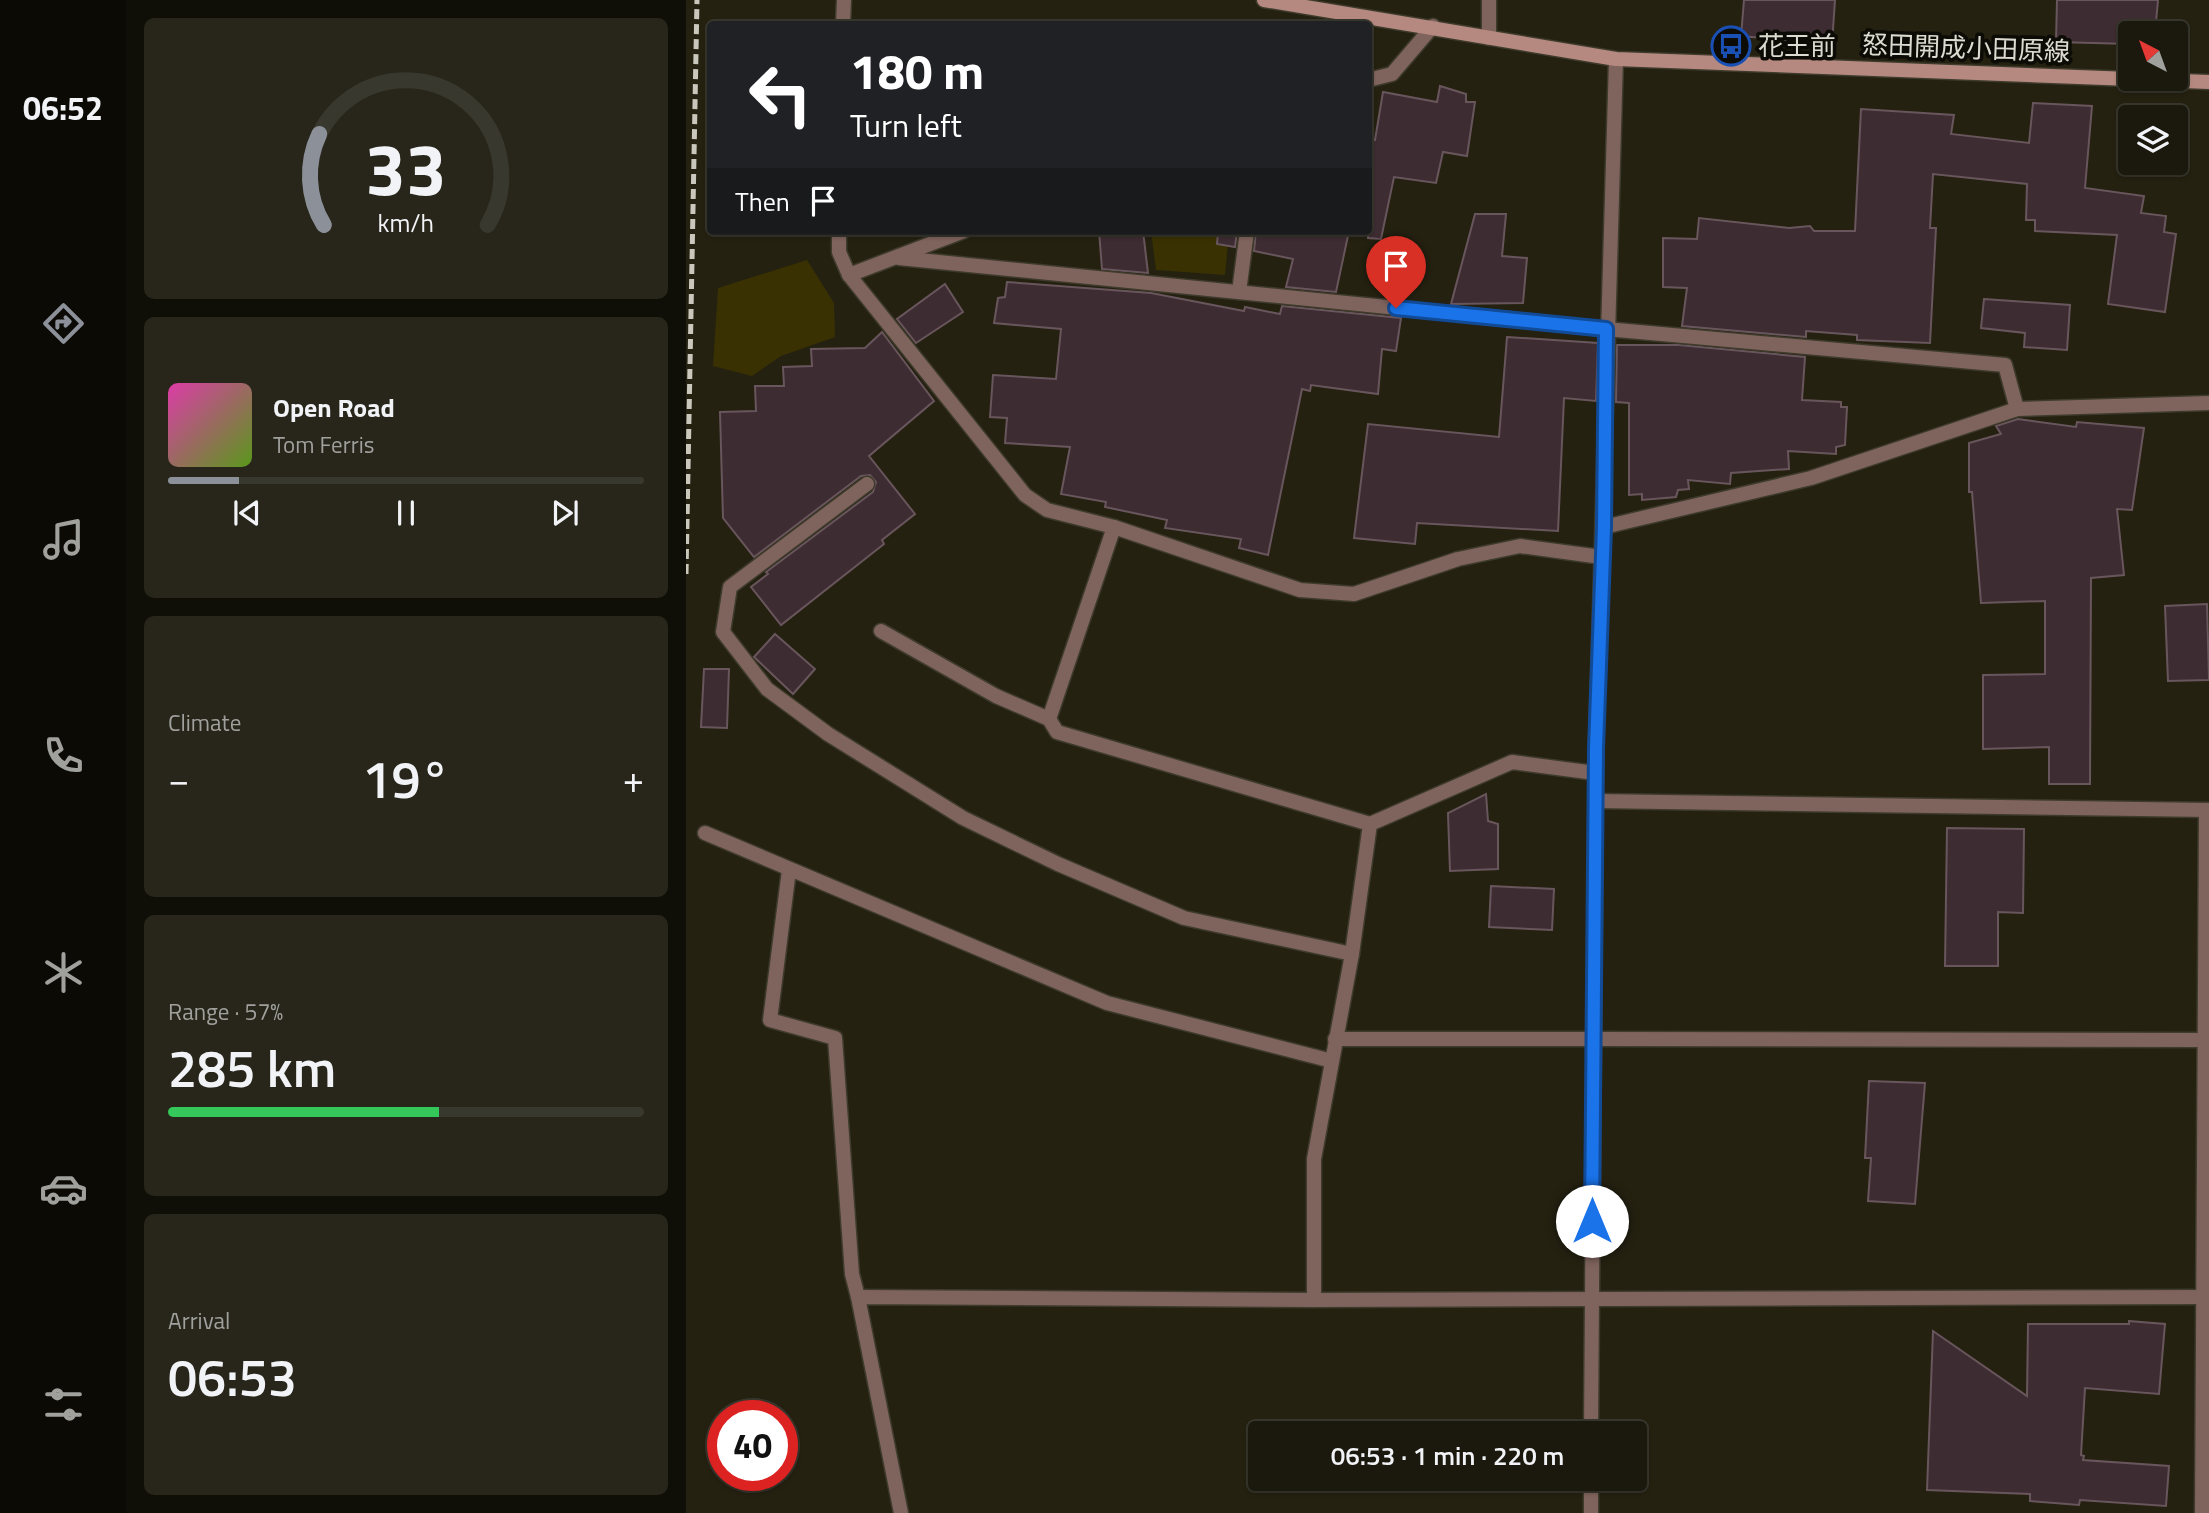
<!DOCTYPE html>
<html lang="en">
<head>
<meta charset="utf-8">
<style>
  :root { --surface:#1b190d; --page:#28261b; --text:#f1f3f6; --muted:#a0a09d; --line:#39382e; --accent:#8c9099 }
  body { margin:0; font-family:"Titillium Web","Noto Sans JP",sans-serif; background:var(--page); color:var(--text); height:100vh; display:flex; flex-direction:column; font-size:26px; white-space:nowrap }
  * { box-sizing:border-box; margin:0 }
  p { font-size:23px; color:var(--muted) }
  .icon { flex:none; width:38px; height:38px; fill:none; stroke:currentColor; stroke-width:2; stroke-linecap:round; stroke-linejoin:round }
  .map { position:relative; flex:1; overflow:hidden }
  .panel { display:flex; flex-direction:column; gap:18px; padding:18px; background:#0f0e07; width:560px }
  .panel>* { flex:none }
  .banner { position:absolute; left:21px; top:21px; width:665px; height:214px; border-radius:7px; box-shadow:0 2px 5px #0004,0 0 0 2px var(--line); background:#202124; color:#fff; overflow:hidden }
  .needle { width:46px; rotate:319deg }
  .tools { position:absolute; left:1432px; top:21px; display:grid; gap:14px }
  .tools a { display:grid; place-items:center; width:70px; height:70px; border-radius:7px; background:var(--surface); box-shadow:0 2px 5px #0004,0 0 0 2px var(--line); font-size:35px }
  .speed { position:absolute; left:21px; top:1400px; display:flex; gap:14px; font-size:35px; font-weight:700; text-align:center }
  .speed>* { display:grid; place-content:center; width:91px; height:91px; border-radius:50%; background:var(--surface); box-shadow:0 2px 5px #0004,0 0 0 2px var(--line); line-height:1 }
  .speed .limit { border:10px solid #d22; background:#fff; color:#111 }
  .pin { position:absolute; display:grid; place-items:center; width:60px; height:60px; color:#fff; margin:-72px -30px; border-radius:50% 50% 50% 0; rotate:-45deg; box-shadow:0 0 7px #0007 }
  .pin .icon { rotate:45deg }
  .me { position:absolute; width:77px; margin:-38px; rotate:0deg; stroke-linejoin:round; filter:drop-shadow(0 0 5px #0008) }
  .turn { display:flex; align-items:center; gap:24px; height:147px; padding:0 28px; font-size:32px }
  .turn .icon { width:91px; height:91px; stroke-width:2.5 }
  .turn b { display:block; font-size:49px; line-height:60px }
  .then { display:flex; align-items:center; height:66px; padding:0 28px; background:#0003; gap:14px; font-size:26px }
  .big { font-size:52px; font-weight:600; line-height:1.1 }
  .panel .tile { flex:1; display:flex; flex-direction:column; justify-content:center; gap:10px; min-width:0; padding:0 24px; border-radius:10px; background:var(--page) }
  .panel .dial { align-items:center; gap:0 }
  .dial svg { height:182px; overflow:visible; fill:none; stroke:var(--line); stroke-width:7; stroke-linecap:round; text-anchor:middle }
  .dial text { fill:var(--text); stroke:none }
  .song { display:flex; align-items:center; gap:21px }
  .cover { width:84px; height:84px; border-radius:10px; background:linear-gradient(135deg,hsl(320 70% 55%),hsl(90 70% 35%)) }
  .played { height:7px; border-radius:4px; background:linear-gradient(90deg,var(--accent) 15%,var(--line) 15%) }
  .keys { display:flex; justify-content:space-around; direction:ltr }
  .heat { display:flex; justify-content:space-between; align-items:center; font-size:38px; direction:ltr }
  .charge { height:10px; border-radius:5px; background:linear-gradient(90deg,#34c759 57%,var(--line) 0) }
  .trip { position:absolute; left:562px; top:1421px; width:399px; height:70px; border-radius:7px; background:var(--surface); box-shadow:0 2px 5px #0004,0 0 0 2px var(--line); font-weight:600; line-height:70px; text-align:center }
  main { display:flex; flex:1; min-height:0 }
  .tabs { display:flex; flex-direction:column; width:126px; justify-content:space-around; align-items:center; background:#0b0a05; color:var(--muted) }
  .tabs .icon { width:49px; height:49px }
  .tabs .on { color:var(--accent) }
  .tabs b { font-size:32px; color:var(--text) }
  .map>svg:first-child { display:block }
  .green { fill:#3a3102 }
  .building { fill:#3d2c32; stroke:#69565c; stroke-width:2 }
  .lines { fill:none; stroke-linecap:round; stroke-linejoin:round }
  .service-casing { stroke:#3e3b2c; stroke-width:17 }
  .minor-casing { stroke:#3e3b2c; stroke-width:17 }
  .tertiary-casing { stroke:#3e3b2c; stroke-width:17 }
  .secondary-casing { stroke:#3e3b2c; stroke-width:17 }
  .service { stroke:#7f635d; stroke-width:14 }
  .minor { stroke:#7f635d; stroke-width:14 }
  .tertiary { stroke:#7f635d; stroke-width:14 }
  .secondary { stroke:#b5897f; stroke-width:14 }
  .rail { stroke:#cac8bd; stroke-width:5; stroke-dasharray:10 5; stroke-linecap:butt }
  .route-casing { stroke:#114b97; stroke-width:18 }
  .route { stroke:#1a73e8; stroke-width:12 }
  .labels { text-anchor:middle; stroke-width:7; stroke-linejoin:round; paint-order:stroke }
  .poi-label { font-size:26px; fill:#dddbd1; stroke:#0c0b05; text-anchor:start }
  .street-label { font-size:26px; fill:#dddbd1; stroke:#0c0b05 }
</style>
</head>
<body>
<main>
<nav class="tabs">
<b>06:52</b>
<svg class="icon on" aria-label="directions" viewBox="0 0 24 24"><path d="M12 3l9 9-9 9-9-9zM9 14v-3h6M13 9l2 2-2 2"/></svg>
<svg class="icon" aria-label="music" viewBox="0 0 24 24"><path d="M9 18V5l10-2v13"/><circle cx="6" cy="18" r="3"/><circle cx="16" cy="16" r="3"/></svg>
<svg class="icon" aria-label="phone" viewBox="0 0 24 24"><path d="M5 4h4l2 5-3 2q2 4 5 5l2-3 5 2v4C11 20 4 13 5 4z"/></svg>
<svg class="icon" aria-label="climate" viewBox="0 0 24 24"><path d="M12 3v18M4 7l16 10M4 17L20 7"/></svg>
<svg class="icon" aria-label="car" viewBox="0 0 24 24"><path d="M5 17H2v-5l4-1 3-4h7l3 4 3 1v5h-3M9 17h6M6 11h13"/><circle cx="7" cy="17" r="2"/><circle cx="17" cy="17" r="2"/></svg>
<svg class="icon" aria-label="filters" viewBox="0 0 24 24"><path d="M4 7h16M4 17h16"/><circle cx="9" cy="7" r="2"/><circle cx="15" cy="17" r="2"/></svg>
</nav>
<section class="panel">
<div class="tile dial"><svg viewBox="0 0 100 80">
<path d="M14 69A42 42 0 1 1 86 69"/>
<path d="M14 69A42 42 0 0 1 12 29" stroke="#8c9099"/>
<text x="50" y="56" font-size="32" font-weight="700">33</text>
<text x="50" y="72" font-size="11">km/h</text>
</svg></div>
<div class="tile">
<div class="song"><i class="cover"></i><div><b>Open Road</b><p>Tom Ferris</p></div></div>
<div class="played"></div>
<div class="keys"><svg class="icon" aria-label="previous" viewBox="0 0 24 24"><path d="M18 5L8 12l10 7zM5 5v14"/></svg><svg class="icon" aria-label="pause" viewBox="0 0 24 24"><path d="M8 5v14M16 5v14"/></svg><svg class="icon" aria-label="next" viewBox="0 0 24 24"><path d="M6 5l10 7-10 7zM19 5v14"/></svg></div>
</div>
<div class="tile"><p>Climate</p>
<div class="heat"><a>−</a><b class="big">19°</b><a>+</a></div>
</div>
<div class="tile"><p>Range · 57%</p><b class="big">285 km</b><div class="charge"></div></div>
<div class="tile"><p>Arrival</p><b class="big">06:53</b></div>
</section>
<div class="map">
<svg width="1523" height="1513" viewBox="0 0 1523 1513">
  <rect width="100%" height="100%" fill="#242111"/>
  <g class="green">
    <polygon points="465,231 543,231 539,275 470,270"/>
    <polygon points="121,260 148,303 149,337 95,356 66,376 27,366 32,288"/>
  </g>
  <g class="building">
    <polygon points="1058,0 1149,0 1146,44 1055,36"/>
    <polygon points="1371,0 1472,0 1469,33 1444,33 1444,44 1370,42"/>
    <polygon points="754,86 780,94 780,102 789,102 781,156 757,152 750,183 708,177 695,239 682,238 682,139 689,140 697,92 751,102"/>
    <polygon points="1347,103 1406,106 1399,188 1458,196 1455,213 1480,216 1478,232 1490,234 1479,312 1422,304 1431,235 1349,231 1349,220 1340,220 1341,184 1247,174 1244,228 1250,228 1244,343 1171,340 1171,335 1120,331 1120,337 996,326 1001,288 977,287 977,238 1011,239 1013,218 1103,228 1124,226 1128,231 1169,231 1175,109 1268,115 1265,134 1343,143"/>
    <polygon points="789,214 820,214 816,256 841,258 837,303 765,304"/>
    <polygon points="413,231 457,231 462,273 416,269"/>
    <polygon points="532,231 551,231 549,247 531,244"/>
    <polygon points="570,231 663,231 650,292 600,287 607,259 568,251"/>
    <polygon points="321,282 465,293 558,311 559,307 594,314 596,306 715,318 710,351 696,349 692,394 625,385 624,391 616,389 582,555 553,548 555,539 479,528 481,520 419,507 420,502 375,494 384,447 319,443 321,418 304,417 307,375 370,379 375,329 308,323 312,298 319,297"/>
    <polygon points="259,284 277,312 230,343 211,319"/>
    <polygon points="1298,299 1384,305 1381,350 1338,347 1339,333 1295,328"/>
    <polygon points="196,332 248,401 183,456 229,514 196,540 198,544 95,625 65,587 82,574 80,572 187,492 190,482 184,475 175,476 68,557 37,518 34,412 70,411 69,386 98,386 97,367 126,366 125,349 179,348"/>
    <polygon points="821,337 912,343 910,401 878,398 872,531 731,523 729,544 668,538 682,424 813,437"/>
    <polygon points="931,345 993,345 1119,357 1116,400 1155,402 1155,407 1161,407 1159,445 1150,447 1150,454 1102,451 1103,469 1045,473 1044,484 1002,480 1003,489 992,490 990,497 956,500 956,494 943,495 943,403 930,402"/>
    <polygon points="1332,419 1390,427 1391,422 1458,428 1446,510 1431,509 1438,575 1405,578 1404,784 1363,784 1363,747 1297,749 1297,675 1359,674 1359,601 1295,603 1286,492 1283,492 1283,443 1315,434 1310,426"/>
    <polygon points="1521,604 1523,680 1482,681 1479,606"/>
    <polygon points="89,634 129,669 107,694 68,657"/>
    <polygon points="18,669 43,669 41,728 15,727"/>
    <polygon points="800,794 802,821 812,824 812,869 764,871 762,813"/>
    <polygon points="1261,828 1338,829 1337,913 1312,912 1312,966 1259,966"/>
    <polygon points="805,886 868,889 866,930 803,927"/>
    <polygon points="1183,1081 1239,1083 1229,1204 1182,1201 1185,1158 1179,1158"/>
    <polygon points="1443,1321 1479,1324 1473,1394 1399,1388 1395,1455 1398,1456 1397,1460 1483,1466 1480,1506 1394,1500 1393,1505 1344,1501 1344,1494 1241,1490 1247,1331 1341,1396 1342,1324 1443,1324"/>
  </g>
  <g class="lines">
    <g class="service-casing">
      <g id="service">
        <polyline points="803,38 803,0"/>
        <polyline points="213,258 920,329 1319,365 1331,409"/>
        <polyline points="553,292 561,231"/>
        <polyline points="181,484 44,587 37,632 81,689 142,734 277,818 372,864 498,918 666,954"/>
        <polyline points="195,631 310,696 363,719 371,732 684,824 666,954 628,1159 628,1300"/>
        <polyline points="363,719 428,527"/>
        <polyline points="103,870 84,1020 149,1038 166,1274 172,1297"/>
        <polyline points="649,1039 906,1039"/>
      </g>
    </g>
    <g class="minor-casing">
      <g id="minor">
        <polyline points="157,24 158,0"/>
        <polyline points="682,80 706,74 747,26"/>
        <polyline points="153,231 153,252 163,275 339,495 361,510 428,527 614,590 668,594 772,559 834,546 915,557"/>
        <polyline points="163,275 278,231"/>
        <polyline points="918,527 1125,478 1331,409 1523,403"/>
        <polyline points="910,801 1523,810"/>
        <polyline points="684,824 826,762 909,773"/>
        <polyline points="19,833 421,1003 646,1061"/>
        <polyline points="906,1039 1523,1040"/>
        <polyline points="215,1513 172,1297 628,1300 1523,1297"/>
        <polyline points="1516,1513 1520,810"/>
      </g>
    </g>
    <g class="tertiary-casing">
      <g id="tertiary">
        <polyline points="905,1433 910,748 930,59"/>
        <polyline points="905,1513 905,1479"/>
      </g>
    </g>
    <g class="secondary-casing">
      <polyline id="secondary" points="578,0 930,59 1523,82"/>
    </g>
    <use href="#service" class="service"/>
    <use href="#minor" class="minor"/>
    <use href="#tertiary" class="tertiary"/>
    <use href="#secondary" class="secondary"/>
    <polyline class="rail" points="0,574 11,0"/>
  </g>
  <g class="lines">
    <g class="route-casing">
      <polyline id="route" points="710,308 920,329 918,527 910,748 906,1221"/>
    </g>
    <use href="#route" class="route"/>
  </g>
  <defs>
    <g id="bus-ring" transform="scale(2.0125)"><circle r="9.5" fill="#0c0b05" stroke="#1a4fb4" stroke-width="1.5"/><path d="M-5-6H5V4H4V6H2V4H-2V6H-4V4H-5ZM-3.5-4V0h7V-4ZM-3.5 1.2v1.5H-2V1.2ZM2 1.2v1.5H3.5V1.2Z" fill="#1a4fb4"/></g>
  </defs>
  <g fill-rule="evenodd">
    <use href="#bus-ring" x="1045" y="46"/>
  </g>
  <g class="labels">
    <g class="poi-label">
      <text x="1072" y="55">花王前</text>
    </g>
    <g class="street-label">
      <text transform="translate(1280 48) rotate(2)" y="9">怒田開成小田原線</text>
    </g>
  </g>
</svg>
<div class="tools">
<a><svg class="needle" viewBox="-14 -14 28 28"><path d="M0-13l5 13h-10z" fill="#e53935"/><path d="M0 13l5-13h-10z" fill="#a0a09d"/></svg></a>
<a><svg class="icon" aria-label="layers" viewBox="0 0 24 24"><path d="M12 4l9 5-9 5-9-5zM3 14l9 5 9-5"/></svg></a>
</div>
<div class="speed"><div class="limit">40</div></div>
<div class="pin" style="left:710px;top:308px;background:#d93025"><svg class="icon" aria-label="arrive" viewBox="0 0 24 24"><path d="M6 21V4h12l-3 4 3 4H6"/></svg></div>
<svg class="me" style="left:906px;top:1221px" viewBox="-20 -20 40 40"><circle r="19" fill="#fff"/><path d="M0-13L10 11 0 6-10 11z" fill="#1a73e8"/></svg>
<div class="trip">06:53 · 1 min · 220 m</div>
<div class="banner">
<div class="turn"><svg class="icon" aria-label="left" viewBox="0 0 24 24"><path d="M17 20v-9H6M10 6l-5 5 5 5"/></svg><div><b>180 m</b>Turn left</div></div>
<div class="then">Then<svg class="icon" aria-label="arrive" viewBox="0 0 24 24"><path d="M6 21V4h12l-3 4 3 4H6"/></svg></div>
</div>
</div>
</main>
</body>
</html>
